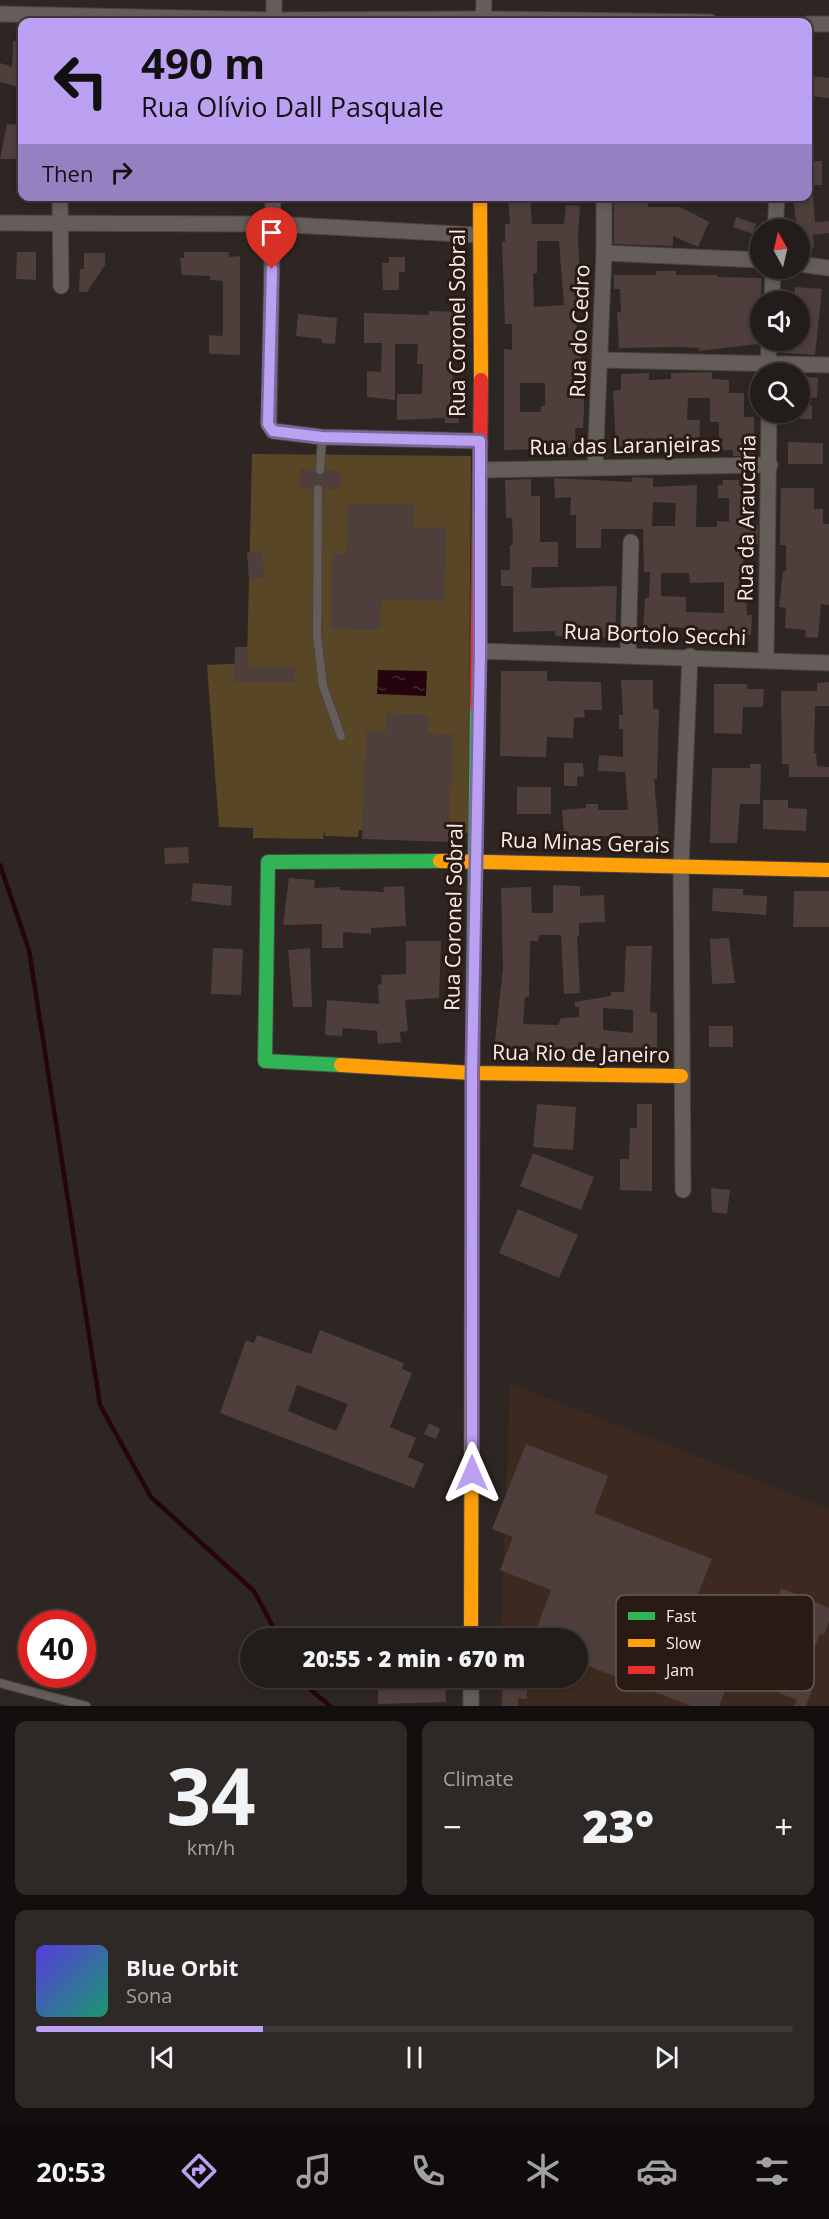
<!DOCTYPE html>
<html lang="en">
<head>
<meta charset="utf-8">
<style>
  :root { --surface:#221c1a; --page:#2e2927; --text:#f1f3f6; --muted:#a2a1a2; --line:#3f3a39; --accent:#bca0f2 }
  body { margin:0; font-family:"Open Sans",sans-serif; background:var(--page); color:var(--text); height:100vh; display:flex; flex-direction:column; font-size:22px; white-space:nowrap }
  * { box-sizing:border-box; margin:0 }
  p { font-size:20px; color:var(--muted) }
  .icon { flex:none; width:33px; height:33px; fill:none; stroke:currentColor; stroke-width:2; stroke-linecap:round; stroke-linejoin:round }
  .map { position:relative; height:1706px; overflow:hidden }
  .details { display:flex; flex-direction:column; gap:15px; padding:15px; background:#130f0e; flex:1 }
  .details>* { flex:none }
  .hud { position:absolute; left:18px; top:18px; width:794px; height:183px; border-radius:12px; box-shadow:0 3px 9px #0003,0 0 0 2px var(--line); background:#bca0f2; color:#111; overflow:hidden }
  .needle { width:39px; rotate:352deg }
  .fabs { position:absolute; left:750px; top:219px; display:grid; gap:12px }
  .fabs a { display:grid; place-items:center; width:60px; height:60px; border-radius:50%; background:var(--surface); box-shadow:0 3px 9px #0003,0 0 0 2px var(--line); font-size:30px }
  .speed { position:absolute; left:18px; top:1610px; display:flex; gap:12px; font-size:30px; font-weight:700; text-align:center }
  .speed>* { display:grid; place-content:center; width:78px; height:78px; border-radius:50%; background:var(--surface); box-shadow:0 3px 9px #0003,0 0 0 2px var(--line); line-height:1 }
  .speed .limit { border:9px solid #d22; background:#fff; color:#111 }
  .pin { position:absolute; display:grid; place-items:center; width:51px; height:51px; color:#fff; margin:-62px -26px; border-radius:50% 50% 50% 0; rotate:-45deg; box-shadow:0 0 6px #0007 }
  .pin .icon { rotate:45deg }
  .me { position:absolute; width:66px; margin:-33px; rotate:0deg; stroke-linejoin:round; filter:drop-shadow(0 0 4px #0008) }
  .turn { display:flex; align-items:center; gap:21px; height:126px; padding:0 24px; font-size:27px }
  .turn .icon { width:78px; height:78px; stroke-width:2.5 }
  .turn b { display:block; font-size:42px; line-height:51px }
  .then { display:flex; align-items:center; height:57px; padding:0 24px; background:#0003; gap:12px; font-size:22px }
  .big { font-size:45px; font-weight:800; line-height:1.1 }
  .details .tile { flex:1; display:flex; flex-direction:column; justify-content:center; gap:9px; min-width:0; padding:0 21px; border-radius:12px; background:var(--page) }
  .details .dial { align-items:center; gap:0 }
  .dial b { font-size:78px; line-height:1 }
  .song { display:flex; align-items:center; gap:18px }
  .cover { width:72px; height:72px; border-radius:9px; background:linear-gradient(135deg,hsl(250 70% 55%),hsl(160 70% 35%)) }
  .played { height:6px; border-radius:3px; background:linear-gradient(90deg,var(--accent) 30%,var(--line) 30%) }
  .keys { display:flex; justify-content:space-around; direction:ltr }
  .heat { display:flex; justify-content:space-between; align-items:center; font-size:33px; direction:ltr }
  .details .tiles { flex:1; display:grid; gap:15px; grid-template-columns:1fr 1fr }
  .tile:last-child { grid-column:span 2 }
  .trip { position:absolute; left:240px; top:1628px; width:348px; height:60px; border-radius:30px; background:var(--surface); box-shadow:0 3px 9px #0003,0 0 0 2px var(--line); font-weight:800; line-height:60px; text-align:center }
  .tabs { display:flex; height:96px; justify-content:space-around; align-items:center; background:#0e0b0a; color:var(--muted) }
  .tabs .icon { width:42px; height:42px }
  .tabs .on { color:var(--accent) }
  .tabs b { font-size:27px; color:var(--text) }
  .map>svg:first-child { display:block }
  .built { fill:#3e2920 }
  .grass { fill:#584627 }
  .water { fill:url(#water-ripples) }
  .lines { fill:none; stroke-linecap:round; stroke-linejoin:round }
  .stream { stroke:#26040d; stroke-width:4.5 }
  .building { fill:#4e3f3d; fill-rule:evenodd }
  .lane-casing { stroke:#4b4441; stroke-width:10 }
  .street-casing { stroke:#4b4441; stroke-width:17 }
  .fast-casing { stroke:#4b4441; stroke-width:16 }
  .slow-casing { stroke:#4b4441; stroke-width:16 }
  .jam-casing { stroke:#4b4441; stroke-width:16 }
  .lane { stroke:#645d5a; stroke-width:8 }
  .street { stroke:#645d5a; stroke-width:15 }
  .fast { stroke:#30b455; stroke-width:14 }
  .slow { stroke:#ff9f0a; stroke-width:14 }
  .jam { stroke:#e5322d; stroke-width:14 }
  .route-casing { stroke:#7a689d; stroke-width:15 }
  .route { stroke:#bca0f2; stroke-width:10 }
  .labels { text-anchor:middle; stroke-width:6; stroke-linejoin:round; paint-order:stroke }
  .street-label { font-size:21px; fill:#f9eee9; stroke:#291a14 }
  .key { fill:#291a14; stroke:#675a54; stroke-width:1.5 }
  .key-label { font-size:16px; fill:#f9eee9 }
</style>
</head>
<body>
<div class="map">
<svg width="829" height="1706" viewBox="0 0 829 1706">
  <defs>
    <pattern id="water-ripples" width="26" height="14" patternUnits="userSpaceOnUse" patternTransform="scale(1.5)"><rect width="26" height="14" fill="#26040d"/><path d="M2 4q2-2 4 0t4 0M15 11q2-2 4 0t4 0" fill="none" stroke="#462930"/></pattern>
  </defs>
  <rect width="100%" height="100%" fill="#2e2622"/>
  <polygon class="built" points="510,1383 829,1509 829,1706 499,1706 500,1677 578,1677 578,1638 501,1638"/>
  <polygon class="grass" points="252,454 471,456 468,833 359,830 358,837 325,836 324,830 323,839 253,838 253,828 219,827 207,665 247,663"/>
  <polygon class="water" points="378,670 427,671 426,696 377,694"/>
  <g class="lines">
    <g class="stream">
      <polyline points="0,865 29,950 100,1405 151,1497 254,1591 279,1638"/>
      <polyline points="300,1677 305,1685 330,1706"/>
    </g>
  </g>
  <g class="building">
    <polygon points="13,41 22,42 22,88 0,82 0,63 12,67"/>
    <polygon points="810,76 829,78 829,98 808,96"/>
    <polygon points="7,124 22,125 19,159 0,159"/>
    <rect x="807" y="161" width="15" height="24"/>
    <path d="M508 196H530L532 224H564L566 205 580 206 578 236 580 281H578V300H576L577 349H581L580 390H584V412L583 428H575L576 448 504 450V349L512 350V324H505L502 242H505V224H510ZM537 241H559L564 305 534 307 533 274 537 273ZM520 383H545V406H541V412H520Z"/>
    <polygon points="614,196 647,196 648,207 680,207 709,222 698,247 673,236 673,246 614,244"/>
    <polygon points="793,196 813,196 815,222 829,221 829,233 813,235 814,248 800,249 800,230 797,230"/>
    <polygon points="736,217 756,224 753,234 733,227"/>
    <polygon points="17,252 36,252 36,280 16,279"/>
    <polygon points="184,252 229,252 229,257 240,256 240,355 209,354 209,335 223,336 223,281 210,280 210,276 182,275 180,258 184,258"/>
    <polygon points="84,253 105,253 105,265 87,292 79,292 80,269 84,269"/>
    <polygon points="389,257 405,257 405,272 399,272 399,290 383,290 382,263 389,263"/>
    <polygon points="656,271 676,271 676,275 717,275 717,277 762,278 760,309 756,309 757,344 699,351 699,348 679,347 619,348 617,312 621,312 620,289 614,289 614,275 656,275"/>
    <polygon points="795,287 822,289 815,355 783,353 784,340 800,340 800,302 794,302"/>
    <polygon points="429,311 459,312 458,341 451,341 450,367 453,367 452,397 459,397 459,423 445,423 445,418 397,420 397,394 422,394 423,364 417,364 418,344 395,344 395,400 367,397 367,371 381,372 382,343 364,343 364,313 429,315"/>
    <polygon points="298,314 337,318 335,344 322,343 322,339 296,336"/>
    <polygon points="712,372 712,379 729,380 729,393 744,393 744,417 754,417 754,456 733,456 733,450 719,450 719,422 710,422 710,398 688,398 687,420 700,420 699,450 691,450 691,453 653,454 653,446 616,446 613,391 621,390 621,374 649,373 649,380 671,379 671,373"/>
    <polygon points="805,377 818,378 817,398 803,397"/>
    <rect x="800" y="405" width="12" height="14"/>
    <polygon points="788,442 823,443 823,464 788,464"/>
    <polygon points="301,469 314,470 320,476 326,470 340,471 339,490 324,489 319,483 312,489 300,488"/>
    <path d="M632 477 653 478V487L697 485 696 527H717V521L729 522V498H718V485H723V480H739V486H744V503H749V525H758V544H743L744 590H746L747 615H752L751 635 662 626V633L643 632 645 598H649L650 572H644L643 529H601V548H576V515H570L571 497 555 498 554 478 632 482ZM653 502 676 503 675 526H652ZM661 573H689L690 583 724 582V613L686 612V597L661 596Z"/>
    <polygon points="531,479 531,496 540,496 540,542 558,542 558,567 532,567 531,588 617,586 615,638 555,636 555,631 513,632 513,586 501,586 501,570 510,570 510,545 513,545 512,518 506,518 505,480"/>
    <polygon points="781,488 814,488 814,509 823,509 823,524 829,524 829,605 821,604 818,638 805,637 806,630 785,628 786,608 779,607 783,571 786,571 786,545 780,545"/>
    <polygon points="348,504 414,505 413,527 446,527 444,601 381,599 380,630 331,629 333,554 347,554"/>
    <polygon points="262,551 264,578 249,579 247,552"/>
    <polygon points="235,647 248,647 247,667 295,668 295,682 234,682"/>
    <polygon points="501,671 547,671 547,681 601,682 602,710 584,710 585,717 574,718 573,738 547,737 546,757 500,756"/>
    <polygon points="621,680 653,680 653,709 659,709 657,779 654,779 659,836 564,836 562,810 586,808 586,804 598,804 598,810 628,810 625,772 598,771 599,755 623,757 623,729 619,729 619,715 623,715"/>
    <polygon points="829,682 829,706 815,706 814,753 816,753 817,766 829,767 829,777 789,777 789,764 782,764 781,691 817,691 817,683"/>
    <polygon points="714,684 747,684 747,689 764,689 763,707 743,707 742,734 714,733"/>
    <polygon points="387,713 429,715 428,733 453,734 449,842 362,839 366,731 386,732"/>
    <polygon points="564,763 583,763 584,776 577,777 577,786 564,786"/>
    <polygon points="750,764 761,764 760,804 740,804 737,843 710,843 712,768 750,768"/>
    <rect x="517" y="787" width="34" height="27"/>
    <polygon points="763,800 788,800 788,808 807,809 806,831 763,829"/>
    <polygon points="188,847 189,863 165,864 164,848"/>
    <polygon points="289,878 315,880 314,888 340,887 340,890 384,892 383,887 404,886 406,926 371,928 371,934 343,932 343,948 322,948 322,924 283,925"/>
    <polygon points="193,883 232,886 231,906 191,901"/>
    <path d="M553 885 580 886V896L604 895 605 922 579 923V936L577 935 580 993 564 994 561 935H539L538 941H530L529 997H525L523 1024 558 1025 561 1018 579 1017V1007H575V1002L611 996V992H624L626 946H652L650 1012 657 1013V1047L553 1049V1053L494 1050 503 968 501 888 531 887 532 913H553ZM603 1008 633 1010V1033L603 1030Z"/>
    <polygon points="713,888 743,889 743,895 767,896 766,915 712,911"/>
    <polygon points="794,891 829,891 829,927 793,927"/>
    <polygon points="729,938 735,983 712,984 710,939"/>
    <polygon points="406,941 441,941 439,998 405,1000 408,1031 400,1032 401,1042 378,1044 377,1031 343,1028 342,1036 325,1035 327,1000 379,1004 378,985 382,984 381,975 406,974"/>
    <polygon points="213,948 243,949 241,995 211,994"/>
    <polygon points="310,948 312,1007 293,1007 288,950"/>
    <rect x="709" y="1026" width="24" height="21"/>
    <polygon points="537,1104 576,1107 573,1150 533,1147"/>
    <polygon points="637,1104 652,1104 652,1191 620,1190 620,1159 629,1159 630,1128 637,1128"/>
    <polygon points="533,1153 594,1177 581,1210 520,1186"/>
    <polygon points="711,1188 730,1190 727,1214 712,1212"/>
    <polygon points="518,1209 578,1235 559,1278 499,1253"/>
    <path d="M320 1330 404 1363 402 1369 412 1373 390 1427 416 1438 408 1457 424 1464 414 1488 220 1413 246 1340 254 1343 257 1335 311 1354ZM297 1385 348 1404 336 1431 288 1411Z"/>
    <polygon points="429,1423 440,1429 436,1439 424,1434"/>
    <polygon points="526,1444 608,1476 594,1513 712,1559 696,1599 725,1613 717,1631 689,1618 674,1657 730,1679 719,1706 691,1706 578,1662 578,1638 533,1638 551,1590 500,1570 513,1537 492,1529"/>
    <polygon points="781,1588 829,1608 829,1622 824,1635 820,1634 813,1651 788,1643 794,1621 774,1611"/>
    <polygon points="787,1673 814,1684 806,1706 794,1706 797,1700 779,1693"/>
    <polygon points="378,1677 445,1677 446,1702 378,1704"/>
    <polygon points="503,1677 527,1677 527,1699 518,1698 518,1706 502,1706"/>
  </g>
  <g class="lines">
    <g class="lane-casing">
      <g id="lane">
        <polyline points="320,470 322,437"/>
        <polyline points="318,489 317,636 323,686 341,736"/>
        <polyline points="0,1683 86,1706"/>
      </g>
    </g>
    <g class="street-casing">
      <g id="street">
        <polyline points="0,14 274,20 483,19 710,22"/>
        <polyline points="274,22 274,0"/>
        <polyline points="483,22 484,0"/>
        <polyline points="807,24 829,24"/>
        <polyline points="60,196 61,286"/>
        <polyline points="273,196 269,424 273,431 322,437 480,441"/>
        <polyline points="0,223 273,224 478,235"/>
        <polyline points="775,230 777,196"/>
        <polyline points="604,253 760,260"/>
        <polyline points="800,264 829,268"/>
        <polyline points="772,302 773,268"/>
        <polyline points="601,360 829,365"/>
        <polyline points="768,373 769,340"/>
        <polyline points="595,467 604,253 604,196"/>
        <polyline points="481,470 770,465"/>
        <polyline points="479,651 829,663"/>
        <polyline points="628,655 631,542"/>
        <polyline points="766,660 769,412"/>
        <polyline points="683,1190 681,867 690,656"/>
        <polyline points="471,1706 471,1677"/>
      </g>
    </g>
    <g class="fast-casing">
      <g id="fast">
        <polyline points="473,1014 477,707"/>
        <polyline points="341,1065 265,1061 268,862 440,861"/>
      </g>
    </g>
    <g class="slow-casing">
      <g id="slow">
        <polyline points="480,196 481,380"/>
        <polyline points="440,861 829,870"/>
        <polyline points="341,1065 472,1073 681,1076"/>
        <polyline points="471,1638 472,1241"/>
      </g>
    </g>
    <g class="jam-casing">
      <g id="jam">
        <polyline points="477,707 481,380"/>
        <polyline points="472,1241 473,1014"/>
      </g>
    </g>
    <use href="#lane" class="lane"/>
    <use href="#street" class="street"/>
    <use href="#fast" class="fast"/>
    <use href="#slow" class="slow"/>
    <use href="#jam" class="jam"/>
  </g>
  <g class="lines">
    <g class="route-casing">
      <polyline id="route" points="272,269 268,424 273,431 322,437 480,441 480,651 472,1073 472,1473"/>
    </g>
    <use href="#route" class="route"/>
  </g>
  <g class="labels">
    <g class="street-label">
      <text transform="translate(458 323) rotate(-90)" y="7">Rua Coronel Sobral</text>
      <text transform="translate(580 331) rotate(-88)" y="7">Rua do Cedro</text>
      <text transform="translate(625 446) rotate(-1)" y="7">Rua das Laranjeiras</text>
      <text transform="translate(747 518) rotate(-89)" y="7">Rua da Araucária</text>
      <text transform="translate(655 635) rotate(2)" y="7">Rua Bortolo Secchi</text>
      <text transform="translate(585 843) rotate(2)" y="7">Rua Minas Gerais</text>
      <text transform="translate(454 917) rotate(-89)" y="7">Rua Coronel Sobral</text>
      <text transform="translate(581 1054) rotate(1)" y="7">Rua Rio de Janeiro</text>
    </g>
  </g>
  <rect x="616" y="1595" width="198" height="96" rx="9" class="key"/>
  <rect x="628" y="1612" width="27" height="8" fill="#30b455"/>
  <rect x="628" y="1639" width="27" height="8" fill="#ff9f0a"/>
  <rect x="628" y="1666" width="27" height="8" fill="#e5322d"/>
  <g class="key-label">
    <text x="666" y="1622">Fast</text>
    <text x="666" y="1649">Slow</text>
    <text x="666" y="1676">Jam</text>
  </g>
</svg>
<div class="fabs">
<a><svg class="needle" viewBox="-14 -14 28 28"><path d="M0-13l5 13h-10z" fill="#e53935"/><path d="M0 13l5-13h-10z" fill="#a2a1a2"/></svg></a>
<a><svg class="icon" aria-label="sound" viewBox="0 0 24 24"><path d="M4 9h4l5-4v14l-5-4H4zM17 9q2 3 0 6"/></svg></a>
<a><svg class="icon" aria-label="search" viewBox="0 0 24 24"><circle cx="10" cy="10" r="6"/><path d="M15 15l6 6"/></svg></a>
</div>
<div class="speed"><div class="limit">40</div></div>
<div class="pin" style="left:272px;top:269px;background:#d93025"><svg class="icon" aria-label="arrive" viewBox="0 0 24 24"><path d="M6 21V4h12l-3 4 3 4H6"/></svg></div>
<svg class="me" style="left:472px;top:1473px" viewBox="-20 -20 40 40"><path d="M0-17L14 15 0 8-14 15z" fill="#bca0f2" stroke="#fff" stroke-width="4"/></svg>
<div class="trip">20:55 · 2 min · 670 m</div>
<div class="hud">
<div class="turn"><svg class="icon" aria-label="left" viewBox="0 0 24 24"><path d="M17 20v-9H6M10 6l-5 5 5 5"/></svg><div><b>490 m</b>Rua Olívio Dall Pasquale</div></div>
<div class="then">Then<svg class="icon" aria-label="right" viewBox="0 0 24 24"><path d="M7 20v-9h11M14 6l5 5-5 5"/></svg></div>
</div>
</div>
<section class="details">
<div class="tiles">
<div class="tile dial"><b>34</b><p>km/h</p></div>
<div class="tile"><p>Climate</p>
<div class="heat"><a>−</a><b class="big">23°</b><a>+</a></div>
</div>
<div class="tile">
<div class="song"><i class="cover"></i><div><b>Blue Orbit</b><p>Sona</p></div></div>
<div class="played"></div>
<div class="keys"><svg class="icon" aria-label="previous" viewBox="0 0 24 24"><path d="M18 5L8 12l10 7zM5 5v14"/></svg><svg class="icon" aria-label="pause" viewBox="0 0 24 24"><path d="M8 5v14M16 5v14"/></svg><svg class="icon" aria-label="next" viewBox="0 0 24 24"><path d="M6 5l10 7-10 7zM19 5v14"/></svg></div>
</div>
</div>
</section>
<nav class="tabs">
<b>20:53</b>
<svg class="icon on" aria-label="directions" viewBox="0 0 24 24"><path d="M12 3l9 9-9 9-9-9zM9 14v-3h6M13 9l2 2-2 2"/></svg>
<svg class="icon" aria-label="music" viewBox="0 0 24 24"><path d="M9 18V5l10-2v13"/><circle cx="6" cy="18" r="3"/><circle cx="16" cy="16" r="3"/></svg>
<svg class="icon" aria-label="phone" viewBox="0 0 24 24"><path d="M5 4h4l2 5-3 2q2 4 5 5l2-3 5 2v4C11 20 4 13 5 4z"/></svg>
<svg class="icon" aria-label="climate" viewBox="0 0 24 24"><path d="M12 3v18M4 7l16 10M4 17L20 7"/></svg>
<svg class="icon" aria-label="car" viewBox="0 0 24 24"><path d="M5 17H2v-5l4-1 3-4h7l3 4 3 1v5h-3M9 17h6M6 11h13"/><circle cx="7" cy="17" r="2"/><circle cx="17" cy="17" r="2"/></svg>
<svg class="icon" aria-label="filters" viewBox="0 0 24 24"><path d="M4 7h16M4 17h16"/><circle cx="9" cy="7" r="2"/><circle cx="15" cy="17" r="2"/></svg>
</nav>
</body>
</html>
